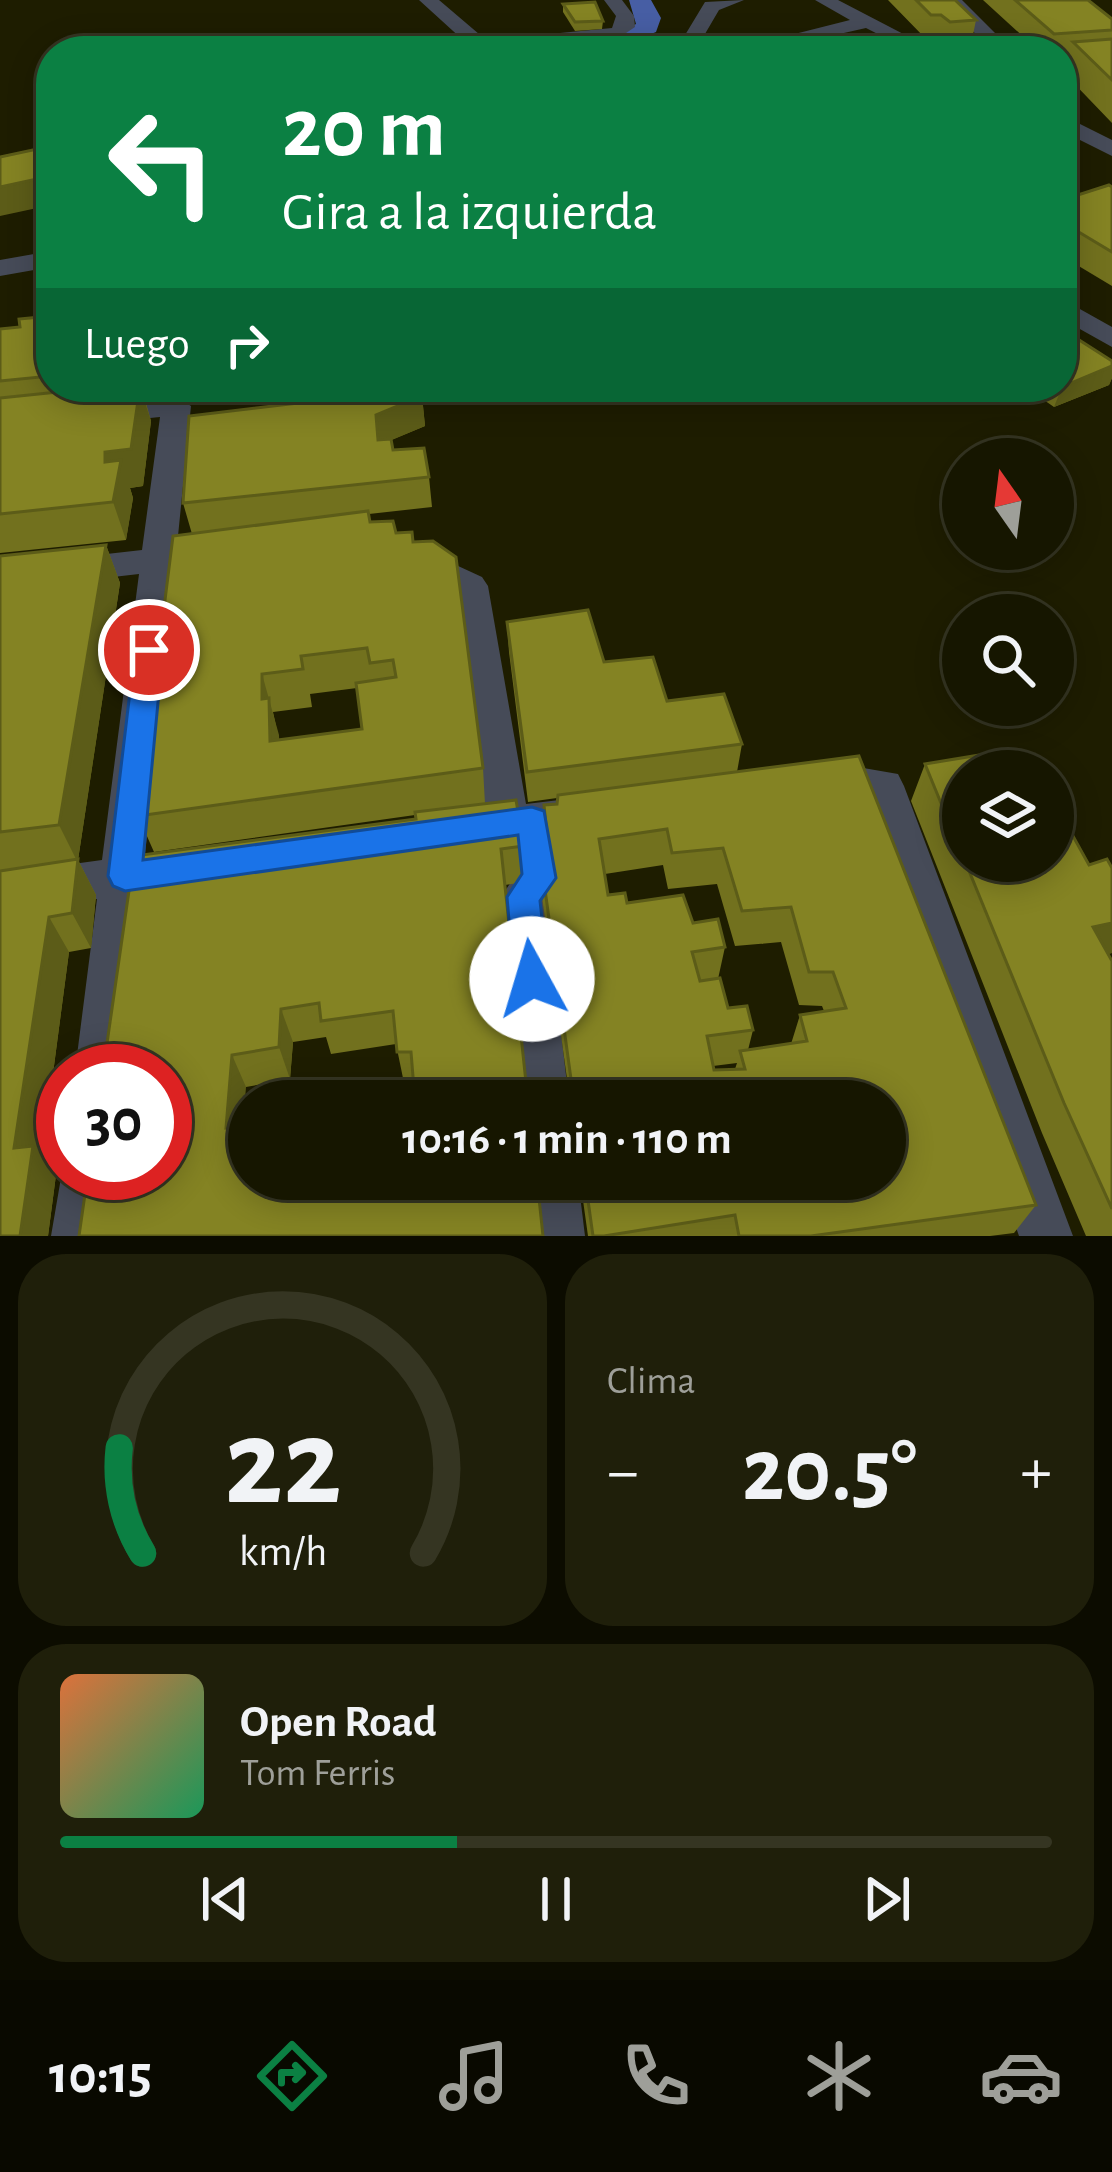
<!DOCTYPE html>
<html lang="es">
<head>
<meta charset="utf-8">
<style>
  :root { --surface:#161600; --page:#1f1f0a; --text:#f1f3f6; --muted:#9e9f99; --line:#353522; --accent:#0b8043 }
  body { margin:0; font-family:"Alegreya Sans",sans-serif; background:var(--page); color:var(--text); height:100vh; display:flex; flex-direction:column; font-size:45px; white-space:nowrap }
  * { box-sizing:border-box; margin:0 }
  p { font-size:39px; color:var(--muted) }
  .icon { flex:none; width:66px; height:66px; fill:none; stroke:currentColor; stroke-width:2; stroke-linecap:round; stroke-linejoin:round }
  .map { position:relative; height:1236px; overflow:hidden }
  .side { display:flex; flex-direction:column; gap:18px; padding:18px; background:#0c0c00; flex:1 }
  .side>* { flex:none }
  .hud { position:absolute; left:36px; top:36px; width:1041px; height:366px; border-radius:48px; box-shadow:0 6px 30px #0003,0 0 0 3px var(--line); background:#0b8043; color:#fff; overflow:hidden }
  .needle { width:78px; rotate:346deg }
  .buttons { position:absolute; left:942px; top:438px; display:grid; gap:24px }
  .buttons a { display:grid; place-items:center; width:132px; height:132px; border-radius:50%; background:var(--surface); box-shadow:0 6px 30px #0003,0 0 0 3px var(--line); font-size:60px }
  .speed { position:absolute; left:36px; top:1044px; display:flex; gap:24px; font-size:60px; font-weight:700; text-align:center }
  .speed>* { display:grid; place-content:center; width:156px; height:156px; border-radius:50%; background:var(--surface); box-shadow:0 6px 30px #0003,0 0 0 3px var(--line); line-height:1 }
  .speed .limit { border:18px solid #d22; background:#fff; color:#111 }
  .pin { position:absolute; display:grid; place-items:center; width:102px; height:102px; color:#fff; margin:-51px; border:6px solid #fff; border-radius:50%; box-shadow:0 3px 12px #0007 }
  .me { position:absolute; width:132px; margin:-66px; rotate:354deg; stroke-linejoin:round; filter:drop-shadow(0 0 9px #0008) }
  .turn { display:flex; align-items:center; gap:42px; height:252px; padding:0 48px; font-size:54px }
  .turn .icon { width:156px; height:156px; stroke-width:2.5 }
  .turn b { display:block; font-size:84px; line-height:102px }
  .then { display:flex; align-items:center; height:114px; padding:0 48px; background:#0003; gap:24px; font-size:45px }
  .big { font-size:90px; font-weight:700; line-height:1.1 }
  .side .widget { flex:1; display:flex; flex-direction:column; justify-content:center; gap:18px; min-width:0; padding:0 42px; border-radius:48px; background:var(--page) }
  .side .dial { align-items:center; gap:0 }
  .dial svg { height:312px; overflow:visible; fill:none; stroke:var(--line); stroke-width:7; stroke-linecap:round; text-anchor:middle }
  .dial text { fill:var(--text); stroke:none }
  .song { display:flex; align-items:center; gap:36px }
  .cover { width:144px; height:144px; border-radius:18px; background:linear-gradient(135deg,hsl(20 70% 55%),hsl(150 70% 35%)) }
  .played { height:12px; border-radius:6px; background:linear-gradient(90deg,var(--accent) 40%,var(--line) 40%) }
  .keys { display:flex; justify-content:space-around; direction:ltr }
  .heat { display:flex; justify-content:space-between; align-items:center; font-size:66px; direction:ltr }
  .side .tiles { flex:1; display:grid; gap:18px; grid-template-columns:1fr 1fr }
  .widget:last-child { grid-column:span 2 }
  .trip { position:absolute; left:228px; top:1080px; width:678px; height:120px; border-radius:60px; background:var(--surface); box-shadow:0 6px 30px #0003,0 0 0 3px var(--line); font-weight:700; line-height:120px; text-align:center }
  .tab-bar { display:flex; height:192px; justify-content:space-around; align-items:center; background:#090900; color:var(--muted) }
  .tab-bar .icon { width:84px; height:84px }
  .tab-bar .active { color:var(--accent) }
  .tab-bar b { font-size:54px; color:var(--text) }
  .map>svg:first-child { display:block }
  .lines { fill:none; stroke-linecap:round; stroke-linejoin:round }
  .canal { fill:#475ea4; fill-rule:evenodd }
  .minor { fill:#464b58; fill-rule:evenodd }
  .wall { fill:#72711e; fill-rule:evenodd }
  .shaded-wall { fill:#5c5c18 }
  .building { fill:#848323; stroke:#5c5c18; stroke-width:3; fill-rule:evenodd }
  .route { fill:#1a73e8; stroke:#114b97; stroke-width:3 }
</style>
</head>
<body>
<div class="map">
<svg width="1112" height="1236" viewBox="0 0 1112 1236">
  <rect width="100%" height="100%" fill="#1e1d00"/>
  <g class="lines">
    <path class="canal" d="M629 0H651L661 18 656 32 609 51H540C556 37 608 40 636 24Z"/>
    <g class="minor">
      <polygon points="419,0 439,0 486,40 612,28 616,16 604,0 622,0 634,16 635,27 617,39 475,51"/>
      <polygon points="744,0 719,10 695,51 668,51 679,45 705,2"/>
      <polygon points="815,0 838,0 936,51 911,51 866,28 764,51 728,51 850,20"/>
      <polygon points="943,0 962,0 1013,51 992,51"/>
      <polygon points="1062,115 1112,140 1112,156 1062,131"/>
      <polygon points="51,251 51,267 0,276 0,260"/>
      <polygon points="1062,299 1112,327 1112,347 1062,319"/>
      <polygon points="176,397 191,406 177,546 193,549 198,557 193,565 174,570 145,855 177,850 192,856 199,869 192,882 142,893 123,1071 75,1071 97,899 0,912 0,874 102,860 139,574 0,590 0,566 142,550 160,417 0,433 0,415"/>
      <polygon points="419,548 482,577 488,586 526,804 593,796 608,801 614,813 608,825 555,835 561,878 546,902 569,1101 519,1101 501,897 517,873 513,841 475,846 460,840 454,828 460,816 485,809 453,593 407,568 402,560 407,552"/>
      <polygon points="846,765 898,774 904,786 1073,1236 1019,1236 869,801 821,802 807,797 801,785 807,773"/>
      <polygon points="63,1166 63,1173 112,1173 105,1236 51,1236"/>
      <polygon points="526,1179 578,1179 585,1236 531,1236"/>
    </g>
  </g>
  <g class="wall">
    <polygon points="888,0 955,0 976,20 971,45 945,47 936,39 926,39"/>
    <polygon points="983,0 1088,0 1112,19 1112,123 1064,73 1069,57 1062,57 1062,51 1039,51"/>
    <polygon points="563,4 603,21 602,29 575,31 563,12"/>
    <polygon points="1112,187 1112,286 1062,256 1062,200"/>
    <polygon points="51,316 51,387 165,387 164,394 144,396 151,421 143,486 130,488 133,498 126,540 0,553 0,329 20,327"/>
    <polygon points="1112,361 1112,378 1109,385 1054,407 1025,387 1062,387"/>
    <path d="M422 396 425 426 391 440 393 450 429 477 432 507 369 514 370 522 413 542 483 768 485 804 524 846 525 882 505 885 414 1083H404L396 1044 331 1054 326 1037 293 1042 290 1079 246 1087 79 1236 165 1071 416 819 415 815 154 852 138 816 192 534 183 503ZM357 688 362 729 279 740 273 712 312 707 310 694Z"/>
    <polygon points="106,545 120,583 78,860 96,895 91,948 69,952 42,1157 56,1175 48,1236 0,1236 0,556"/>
    <path d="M507 622 604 662 667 701 742 744 737 772 1036 1205 1014 1233 990 1236H588L580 1179H885V1101H570L541 889 540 853 545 849 544 805 557 804V798L528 802 509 652ZM663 865 668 889 717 884 735 946 781 942 799 1005 822 1006 824 1011 800 1015 791 1044 748 1050 753 1030 728 1008 718 979 725 947 693 923 627 903 608 895 605 874ZM737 1063 735 1069 714 1070 713 1066Z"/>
    <polygon points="925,764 963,771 963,861 1053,861 1112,868 1112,953 1108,954 1112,961 1112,1236 1086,1236 1042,1133 911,801"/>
  </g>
  <g class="shaded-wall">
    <polygon points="51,176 51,205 0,216 0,187"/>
    <polygon points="1112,366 1112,378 1109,385 1054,407 1062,387"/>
    <polygon points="140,387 151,421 143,486 130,488 133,498 126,540 113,502 105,462 105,452"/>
    <polygon points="422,396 425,426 380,445 376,415"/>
    <polygon points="106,545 120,583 78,860 96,895 91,948 72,913 77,861 59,825"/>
    <polygon points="262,674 279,735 280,778 270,741 262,699"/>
    <polygon points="49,917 69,952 42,1157 56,1175 48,1236 20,1236 14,1148"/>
    <polygon points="1112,923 1112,953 1072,961 1093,927"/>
    <polygon points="281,1009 293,1042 290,1079 279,1047"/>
    <polygon points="232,1055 246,1087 241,1158 226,1128"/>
  </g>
  <g class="building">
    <polygon points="916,0 955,0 976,20 950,22 941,15 931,15"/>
    <polygon points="1015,0 1088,0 1112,19 1112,30 1054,34"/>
    <polygon points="595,2 603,21 575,22 563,4"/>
    <polygon points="1112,39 1112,80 1073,42"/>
    <polygon points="51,146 51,176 0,187 0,157"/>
    <polygon points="1109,185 1112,187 1112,252 1062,222 1062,200"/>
    <polygon points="51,316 51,376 0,381 0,329 20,327 19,319"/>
    <polygon points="1062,329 1112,361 1112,366 1062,387"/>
    <polygon points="106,387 140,387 131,449 105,452 105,462 121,460 113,502 0,514 0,398"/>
    <polygon points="355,387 413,387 422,396 376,415 378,440 391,439 393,450 424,448 429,477 183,503 189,416 315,401"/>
    <path d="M368 511 370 522 393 521 396 533 412 532 413 542 433 541 456 557 483 768 138 816 173 536ZM367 648 370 663 393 660 396 677 356 683 362 729 270 741 269 698 262 699V674L303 669 301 656Z"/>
    <polygon points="106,545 59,825 0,832 0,556"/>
    <polygon points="588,610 604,662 653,657 667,701 724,694 742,744 527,772 507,622"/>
    <polygon points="1004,751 1015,771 963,771 963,857 925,764"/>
    <path d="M859 756 1036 1205 811 1236H739L735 1215 604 1236H593L585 1179H885V1101H574L540 853 548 847 544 805 557 804 558 795ZM667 829 672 853 723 848 742 911 791 907 809 972H833L846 1008 800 1015 807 1041 740 1051 745 1069 714 1070 707 1036 753 1030 747 1006 728 1008 720 978 700 981 692 952 725 947 718 919 693 923 683 895 627 903 625 893 608 895 599 839Z"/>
    <polygon points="516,800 524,846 501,849 528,1101 415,1101 411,1052 397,1052 393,1011 321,1021 319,1003 281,1009 279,1047 232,1055 226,1128 249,1125 249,1179 537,1179 543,1236 79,1236 88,1173 165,1173 165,1071 103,1071 134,856 416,819 415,812"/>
    <polygon points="1058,809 1089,865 1107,859 1112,868 1112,923 1093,927 1112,961 1112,1209 1064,1103 965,861 1053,861 1053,810"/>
    <polygon points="78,859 72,913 49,917 14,1148 33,1146 20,1236 0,1236 0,871"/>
  </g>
  <polygon class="route" points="149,640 163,650 143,860 532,807 544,811 556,878 540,901 549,979 544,990 532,995 519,990 514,979 507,897 522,874 518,835 125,891 113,886 108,876 135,650"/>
</svg>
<div class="buttons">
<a><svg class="needle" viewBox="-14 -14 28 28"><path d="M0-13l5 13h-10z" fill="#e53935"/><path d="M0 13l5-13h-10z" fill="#9e9f99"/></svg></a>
<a><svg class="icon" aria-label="search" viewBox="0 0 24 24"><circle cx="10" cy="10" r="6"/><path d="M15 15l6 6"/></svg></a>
<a><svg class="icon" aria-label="layers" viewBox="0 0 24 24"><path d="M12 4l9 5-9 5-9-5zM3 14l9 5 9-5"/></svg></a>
</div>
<div class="speed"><div class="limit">30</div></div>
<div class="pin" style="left:149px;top:650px;background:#d93025"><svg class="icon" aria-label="arrive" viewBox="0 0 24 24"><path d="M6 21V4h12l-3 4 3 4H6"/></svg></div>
<svg class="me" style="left:532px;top:979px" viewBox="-20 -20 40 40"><circle r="19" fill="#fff"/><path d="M0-13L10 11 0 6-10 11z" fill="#1a73e8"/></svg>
<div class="trip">10:16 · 1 min · 110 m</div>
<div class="hud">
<div class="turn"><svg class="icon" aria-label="left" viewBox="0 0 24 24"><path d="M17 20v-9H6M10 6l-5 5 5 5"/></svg><div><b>20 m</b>Gira a la izquierda</div></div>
<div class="then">Luego<svg class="icon" aria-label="right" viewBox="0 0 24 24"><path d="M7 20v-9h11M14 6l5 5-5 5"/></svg></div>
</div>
</div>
<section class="side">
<div class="tiles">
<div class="widget dial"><svg viewBox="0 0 100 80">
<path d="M14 69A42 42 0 1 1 86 69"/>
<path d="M14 69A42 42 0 0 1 8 42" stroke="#0b8043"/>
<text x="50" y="56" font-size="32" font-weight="700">22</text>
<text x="50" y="72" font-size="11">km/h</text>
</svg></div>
<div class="widget"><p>Clima</p>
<div class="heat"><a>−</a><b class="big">20.5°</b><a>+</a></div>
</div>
<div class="widget">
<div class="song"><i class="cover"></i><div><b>Open Road</b><p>Tom Ferris</p></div></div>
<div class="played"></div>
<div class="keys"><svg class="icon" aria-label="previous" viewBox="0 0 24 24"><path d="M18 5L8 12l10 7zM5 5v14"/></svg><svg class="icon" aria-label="pause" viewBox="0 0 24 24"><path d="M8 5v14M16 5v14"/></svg><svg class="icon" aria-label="next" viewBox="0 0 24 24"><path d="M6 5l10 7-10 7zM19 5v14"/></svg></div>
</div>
</div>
</section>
<nav class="tab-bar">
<b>10:15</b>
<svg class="icon active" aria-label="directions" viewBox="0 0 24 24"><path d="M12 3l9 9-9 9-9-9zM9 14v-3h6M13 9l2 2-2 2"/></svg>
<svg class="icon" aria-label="music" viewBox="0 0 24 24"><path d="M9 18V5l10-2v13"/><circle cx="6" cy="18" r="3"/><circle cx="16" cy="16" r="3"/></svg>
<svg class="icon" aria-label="phone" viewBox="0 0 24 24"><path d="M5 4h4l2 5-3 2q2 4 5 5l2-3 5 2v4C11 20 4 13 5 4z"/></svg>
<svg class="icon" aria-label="climate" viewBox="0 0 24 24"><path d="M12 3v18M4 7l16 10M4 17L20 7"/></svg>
<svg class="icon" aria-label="car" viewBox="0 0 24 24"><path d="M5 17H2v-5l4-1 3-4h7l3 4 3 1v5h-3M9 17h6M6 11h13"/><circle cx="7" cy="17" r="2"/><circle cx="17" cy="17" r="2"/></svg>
</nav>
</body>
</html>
